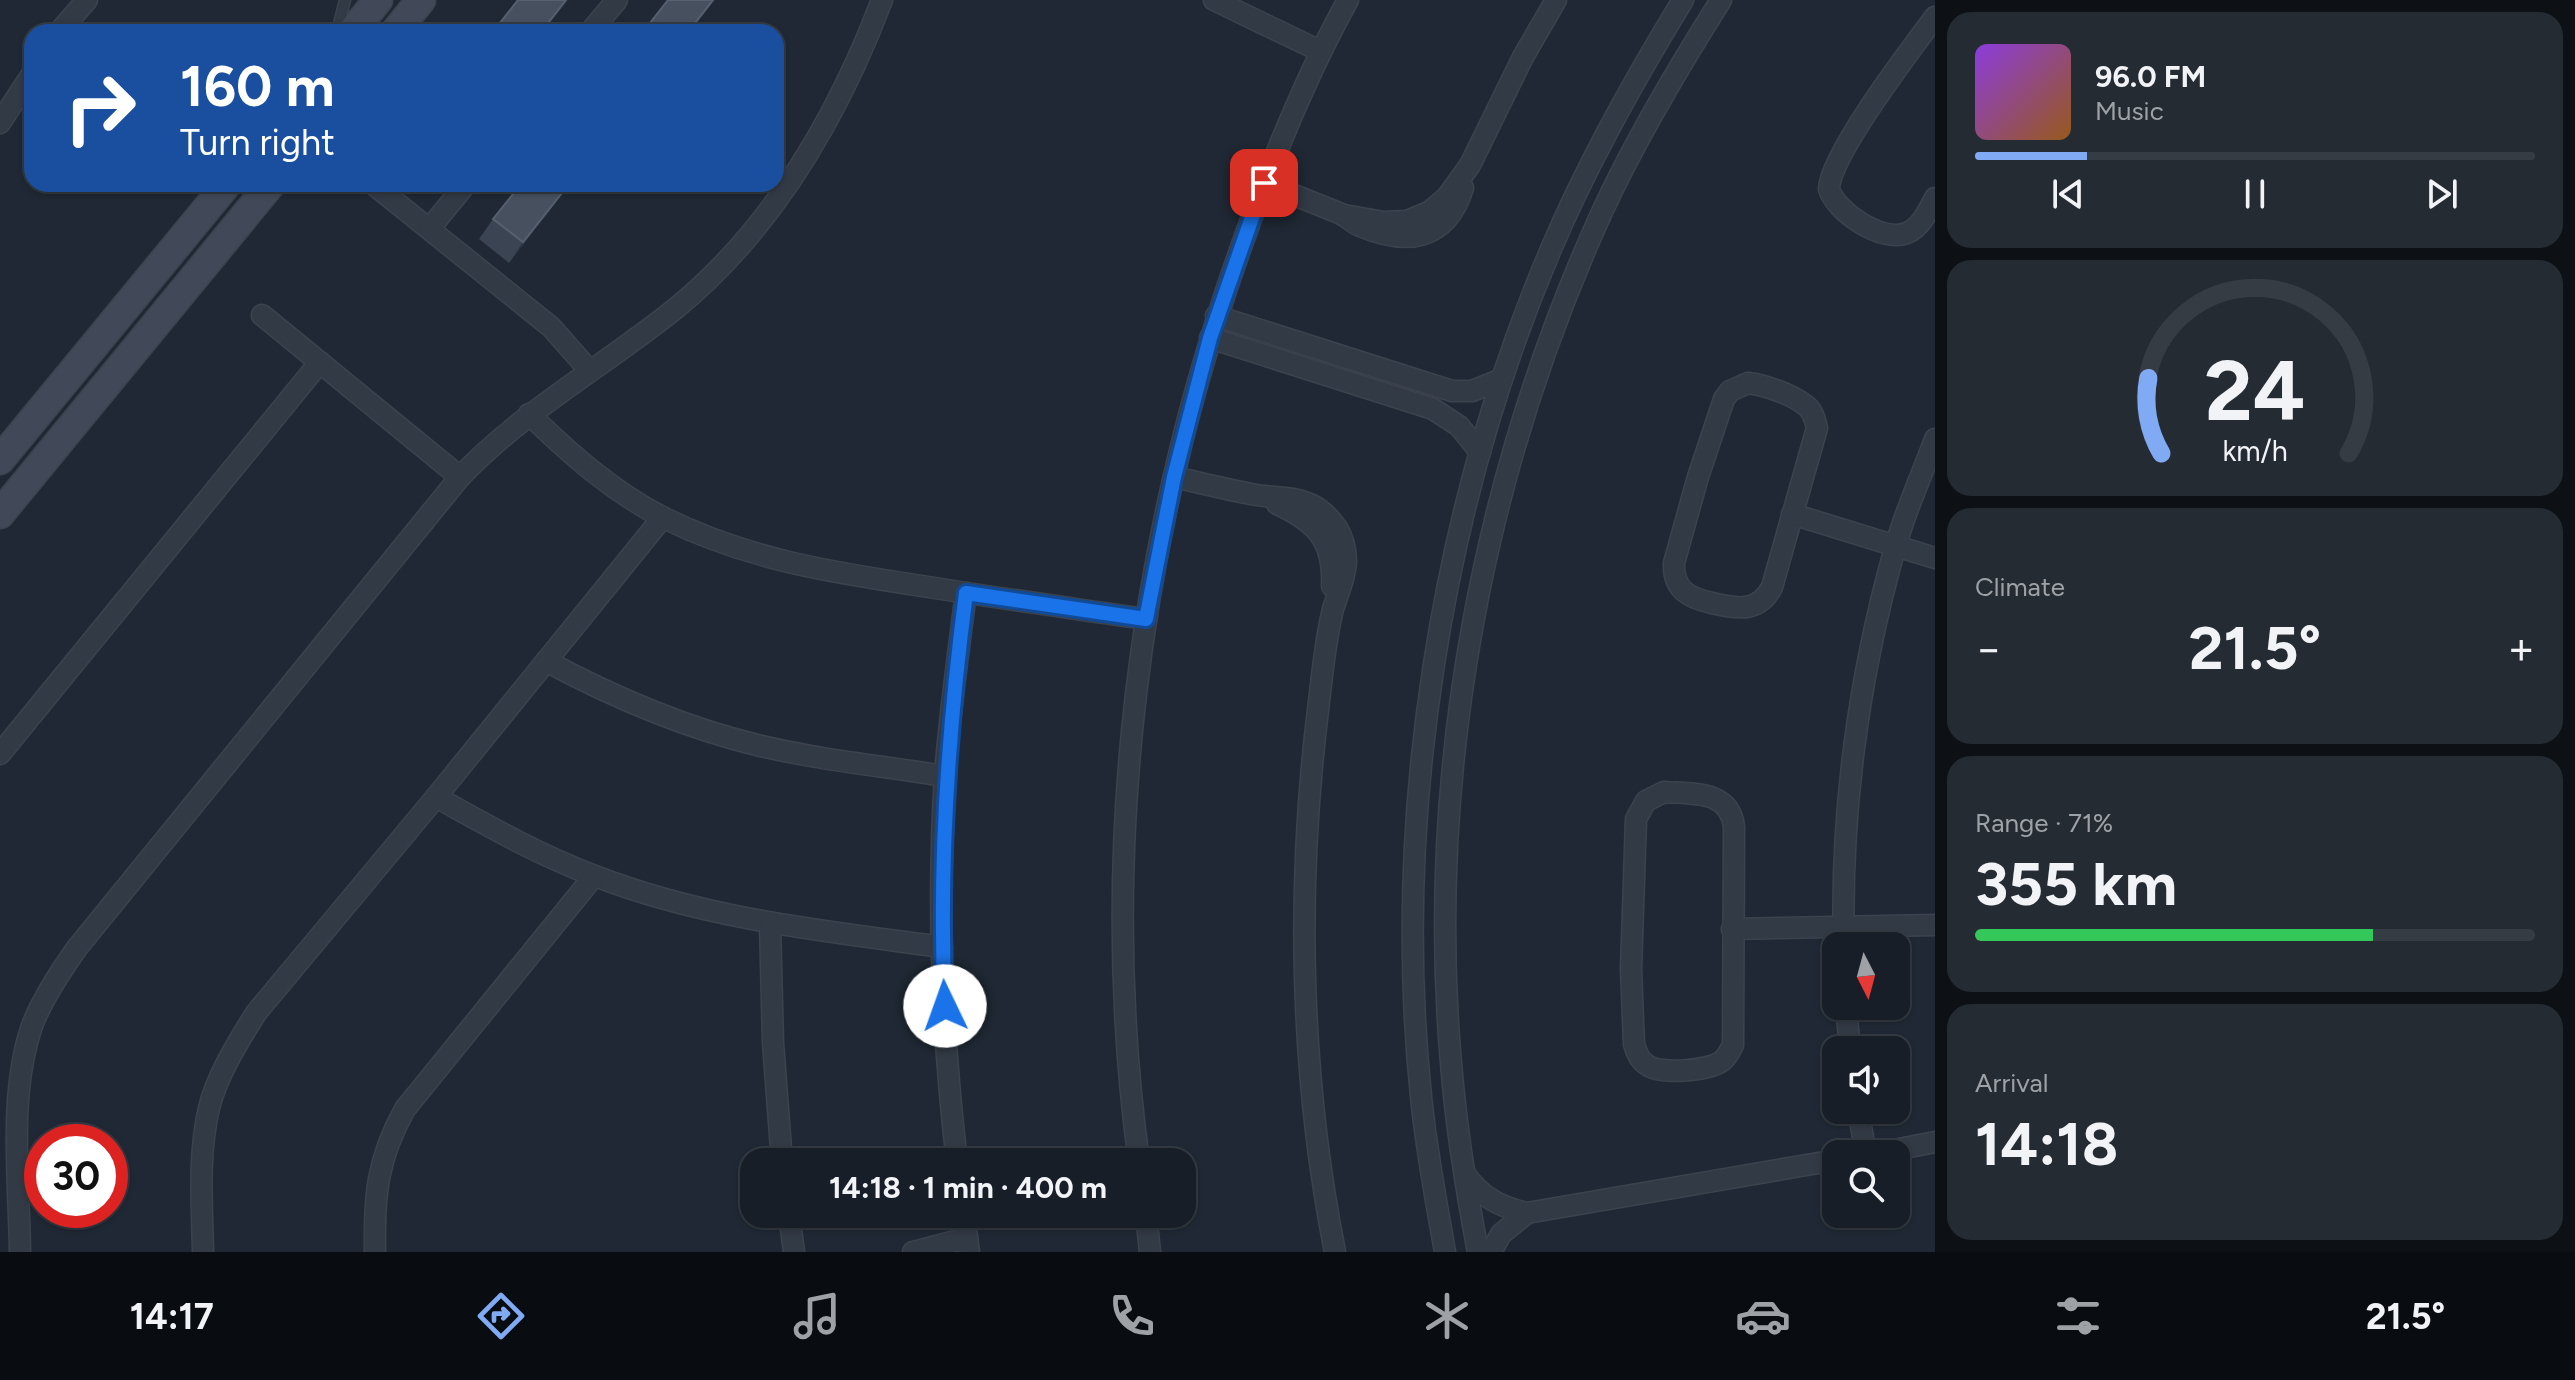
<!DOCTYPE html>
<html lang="en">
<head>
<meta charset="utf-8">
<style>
  :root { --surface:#171e27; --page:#242b33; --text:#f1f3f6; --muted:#9ea2a7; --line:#363c44; --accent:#80aaf4 }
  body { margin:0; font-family:Figtree,sans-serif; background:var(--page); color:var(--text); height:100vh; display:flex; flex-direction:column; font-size:30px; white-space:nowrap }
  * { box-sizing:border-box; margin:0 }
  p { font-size:26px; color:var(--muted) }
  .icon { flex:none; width:44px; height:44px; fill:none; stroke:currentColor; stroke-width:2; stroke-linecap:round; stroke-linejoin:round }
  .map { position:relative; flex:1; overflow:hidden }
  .sheet { display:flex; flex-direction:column; gap:12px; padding:12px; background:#0d1015; width:640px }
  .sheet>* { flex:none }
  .guide { position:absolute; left:24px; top:24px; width:760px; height:168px; border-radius:24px; box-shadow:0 2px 6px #0004,0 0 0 2px var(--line); background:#1a4fa0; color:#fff; overflow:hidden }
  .needle { width:52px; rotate:174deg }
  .buttons { position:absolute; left:1822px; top:932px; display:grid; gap:16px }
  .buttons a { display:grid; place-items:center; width:88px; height:88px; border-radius:16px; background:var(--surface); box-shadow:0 2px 6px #0004,0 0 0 2px var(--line); font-size:40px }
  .speed { position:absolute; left:24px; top:1124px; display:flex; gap:16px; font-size:40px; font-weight:700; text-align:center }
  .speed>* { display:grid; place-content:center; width:104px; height:104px; border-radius:50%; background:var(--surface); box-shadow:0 2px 6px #0004,0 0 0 2px var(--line); line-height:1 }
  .speed .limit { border:12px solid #d22; background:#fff; color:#111 }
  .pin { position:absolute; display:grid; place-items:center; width:68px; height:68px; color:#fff; margin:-34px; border-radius:16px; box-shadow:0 4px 12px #0006 }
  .me { position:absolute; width:88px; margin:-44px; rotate:357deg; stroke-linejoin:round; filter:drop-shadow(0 0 6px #0008) }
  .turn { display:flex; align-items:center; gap:28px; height:168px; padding:0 24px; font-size:36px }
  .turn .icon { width:104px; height:104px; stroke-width:2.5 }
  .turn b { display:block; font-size:56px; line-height:68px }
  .big { font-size:60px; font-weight:700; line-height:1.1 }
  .sheet .tile { flex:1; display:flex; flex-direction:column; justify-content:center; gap:12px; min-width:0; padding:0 28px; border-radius:24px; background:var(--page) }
  .sheet .dial { align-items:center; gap:0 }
  .dial svg { height:208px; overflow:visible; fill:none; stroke:var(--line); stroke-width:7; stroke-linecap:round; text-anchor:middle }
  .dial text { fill:var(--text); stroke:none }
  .song { display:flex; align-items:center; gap:24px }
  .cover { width:96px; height:96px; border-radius:12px; background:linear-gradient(135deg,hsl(270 70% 55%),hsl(30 70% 35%)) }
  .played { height:8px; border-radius:4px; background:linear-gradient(90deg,var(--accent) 20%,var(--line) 20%) }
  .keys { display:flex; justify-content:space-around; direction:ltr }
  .heat { display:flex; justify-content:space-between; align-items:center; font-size:44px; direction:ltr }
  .charge { height:12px; border-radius:6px; background:linear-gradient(90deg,#34c759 71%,var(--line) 0) }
  .trip { position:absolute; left:740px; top:1148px; width:456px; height:80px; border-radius:24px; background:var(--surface); box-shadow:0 2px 6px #0004,0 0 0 2px var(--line); font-weight:700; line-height:80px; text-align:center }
  .tab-bar { display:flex; height:128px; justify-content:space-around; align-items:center; background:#090c10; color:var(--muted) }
  .tab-bar .icon { width:56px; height:56px }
  .tab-bar .current { color:var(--accent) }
  .tab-bar b { font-size:36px; color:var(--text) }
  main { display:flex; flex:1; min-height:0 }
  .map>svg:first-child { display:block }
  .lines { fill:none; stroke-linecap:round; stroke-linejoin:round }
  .lane-casing { stroke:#3c434e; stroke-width:13 }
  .street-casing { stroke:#3c434e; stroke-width:23 }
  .secondary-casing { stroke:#3c434e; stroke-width:31 }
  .lane { stroke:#323a45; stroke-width:10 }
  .street { stroke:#323a45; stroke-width:20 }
  .secondary { stroke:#414958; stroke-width:28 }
  .wall { fill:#3a4453 }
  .shaded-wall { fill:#2a3442 }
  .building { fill:#46505f; stroke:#56606f; stroke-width:2 }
  .route-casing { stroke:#114b97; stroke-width:20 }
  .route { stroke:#1a73e8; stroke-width:14 }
</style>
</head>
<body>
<main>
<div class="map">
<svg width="1935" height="1252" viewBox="0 0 1935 1252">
  <rect width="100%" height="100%" fill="#1f2834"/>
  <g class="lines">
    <g class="lane-casing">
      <polyline id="lane" points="337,32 345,0"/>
    </g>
    <g class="street-casing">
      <g id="street">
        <polyline points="1214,0 1320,51"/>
        <path d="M1935 17C1911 49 1830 155 1829 189 1836 212 1882 243 1907 233 1921 227 1928 211 1935 198"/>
        <polyline points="59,32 87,0"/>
        <polyline points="590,32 617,0"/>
        <polyline points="0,123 32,74"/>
        <path d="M1264 183C1289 193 1314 203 1339 213 1347 216 1352 223 1360 226 1407 246 1446 241 1463 188"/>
        <polyline points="373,184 551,327 589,370"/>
        <polyline points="1344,215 1384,222 1407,221 1429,212 1447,197 1470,165 1523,57 1556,0"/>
        <polyline points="430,228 466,184"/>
        <polyline points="262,315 460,477"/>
        <polyline points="1216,316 1452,391 1472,391 1502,379"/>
        <polyline points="1210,338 1433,409 1459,426 1480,452"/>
        <path d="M1748 383C1765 385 1791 394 1805 405 1813 410 1815 420 1817 428L1772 587C1759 613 1737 609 1712 603 1689 598 1673 590 1674 563L1698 477 1724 399 1730 391Z"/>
        <path d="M529 414C570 454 613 492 664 518 750 560 830 572 922 586 997 598 1071 608 1146 619"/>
        <path d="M1174 477C1201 483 1229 490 1257 495 1274 498 1293 496 1310 504 1321 509 1330 518 1337 528 1343 538 1346 550 1346 562 1345 579 1338 593 1333 609 1325 641 1322 677 1318 710 1296 889 1300 1075 1335 1252"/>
        <path d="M1277 504C1316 522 1334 540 1332 586"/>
        <polyline points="1792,514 1935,558"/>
        <path d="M546 661C613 697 683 727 757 745 819 760 883 766 945 776"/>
        <polyline points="0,754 320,362"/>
        <path d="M1664 792C1693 794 1730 790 1734 827L1733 1045C1730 1051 1727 1057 1722 1061 1709 1071 1660 1075 1647 1065 1639 1060 1636 1052 1634 1044L1631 969 1636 819 1646 801Z"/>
        <path d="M436 797C488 826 539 855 595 876 706 919 824 931 942 947"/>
        <polyline points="770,924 773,1043 782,1162"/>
        <polyline points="1732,929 1935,925"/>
        <path d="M1844 946C1840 813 1859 675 1895 548 1905 511 1922 475 1935 439"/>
        <polyline points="1846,1006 1850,1050"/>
        <polyline points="1858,1110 1866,1154"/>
        <polyline points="1873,1154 1935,1142"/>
        <path d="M957 1162C942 1034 937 903 945 774 950 713 958 653 966 593"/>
        <path d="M1139 1162C1097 852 1138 532 1244 239 1273 157 1306 76 1348 0"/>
        <path d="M1465 1174C1481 1197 1500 1207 1527 1213L1836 1160"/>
        <polyline points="789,1214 794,1252"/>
        <polyline points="964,1214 969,1252"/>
        <polyline points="1146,1214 1150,1252"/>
        <path d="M20 1252C19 1179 8 1092 33 1023 44 996 60 972 77 948L460 477C524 410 604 366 675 309 773 229 838 116 882 0"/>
        <path d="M203 1252C202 1204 198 1155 209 1108 217 1075 238 1042 256 1013L436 797 663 517"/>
        <path d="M375 1252C374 1196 377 1159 405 1109L594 876"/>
        <polyline points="913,1252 966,1238"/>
        <path d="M1445 1252C1436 1200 1426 1149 1421 1096 1392 817 1441 507 1551 249 1588 162 1634 80 1683 0"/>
        <path d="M1478 1252C1466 1189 1456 1127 1451 1063 1426 775 1482 475 1602 212 1636 138 1678 68 1721 0"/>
        <polyline points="1491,1252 1501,1234 1527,1213"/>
      </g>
    </g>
    <g class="secondary-casing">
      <g id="secondary">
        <polyline points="352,32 378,0"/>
        <polyline points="395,32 421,0"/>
        <polyline points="0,460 227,184"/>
        <polyline points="0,514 271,184"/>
      </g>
    </g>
    <use href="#lane" class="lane"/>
    <use href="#street" class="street"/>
    <use href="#secondary" class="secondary"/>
  </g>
  <polygon class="wall" points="570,184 509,263 479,239 493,219"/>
  <g class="shaded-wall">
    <polygon points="566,0 568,0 543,32 541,32"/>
    <polygon points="713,0 715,0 690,32 688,32"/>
    <polygon points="569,184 570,184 509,263 523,242"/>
  </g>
  <g class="building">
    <polygon points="518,0 566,0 541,32 493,32"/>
    <polygon points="668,0 713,0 688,32 643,32"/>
    <polygon points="521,184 569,184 523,242 493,219"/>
  </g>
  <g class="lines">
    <g class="route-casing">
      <path id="route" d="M945 1006C938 867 948 730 966 593L1146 619 1174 477 1210 338 1264 183"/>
    </g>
    <use href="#route" class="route"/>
  </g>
</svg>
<div class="buttons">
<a><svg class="needle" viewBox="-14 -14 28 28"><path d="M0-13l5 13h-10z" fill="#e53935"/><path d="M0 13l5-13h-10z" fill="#9ea2a7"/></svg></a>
<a><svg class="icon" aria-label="sound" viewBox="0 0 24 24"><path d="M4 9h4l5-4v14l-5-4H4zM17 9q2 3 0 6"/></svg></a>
<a><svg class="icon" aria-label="search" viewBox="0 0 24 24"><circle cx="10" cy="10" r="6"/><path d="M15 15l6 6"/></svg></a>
</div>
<div class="speed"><div class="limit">30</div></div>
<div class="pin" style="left:1264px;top:183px;background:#d93025"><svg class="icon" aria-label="arrive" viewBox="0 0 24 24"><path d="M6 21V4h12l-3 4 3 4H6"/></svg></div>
<svg class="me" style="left:945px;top:1006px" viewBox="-20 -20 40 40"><circle r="19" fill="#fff"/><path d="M0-13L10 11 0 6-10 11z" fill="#1a73e8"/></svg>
<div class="trip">14:18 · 1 min · 400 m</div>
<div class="guide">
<div class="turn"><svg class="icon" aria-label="right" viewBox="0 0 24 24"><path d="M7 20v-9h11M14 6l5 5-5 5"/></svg><div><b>160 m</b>Turn right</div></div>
</div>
</div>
<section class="sheet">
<div class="tile">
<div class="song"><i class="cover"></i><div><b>96.0 FM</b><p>Music</p></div></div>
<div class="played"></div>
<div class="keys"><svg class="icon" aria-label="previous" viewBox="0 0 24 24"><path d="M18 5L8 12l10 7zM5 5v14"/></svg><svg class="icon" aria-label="pause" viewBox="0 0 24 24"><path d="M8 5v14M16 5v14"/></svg><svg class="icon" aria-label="next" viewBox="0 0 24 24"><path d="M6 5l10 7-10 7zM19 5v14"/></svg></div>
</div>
<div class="tile dial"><svg viewBox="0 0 100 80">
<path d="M14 69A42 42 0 1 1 86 69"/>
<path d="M14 69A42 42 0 0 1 9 40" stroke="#80aaf4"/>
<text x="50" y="56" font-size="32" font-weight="700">24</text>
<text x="50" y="72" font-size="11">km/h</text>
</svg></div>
<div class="tile"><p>Climate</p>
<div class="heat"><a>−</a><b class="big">21.5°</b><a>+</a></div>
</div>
<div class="tile"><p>Range · 71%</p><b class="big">355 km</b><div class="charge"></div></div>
<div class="tile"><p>Arrival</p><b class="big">14:18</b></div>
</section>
</main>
<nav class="tab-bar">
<b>14:17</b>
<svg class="icon current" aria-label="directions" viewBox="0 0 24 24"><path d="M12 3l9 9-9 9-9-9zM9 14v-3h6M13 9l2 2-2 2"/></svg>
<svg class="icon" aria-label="music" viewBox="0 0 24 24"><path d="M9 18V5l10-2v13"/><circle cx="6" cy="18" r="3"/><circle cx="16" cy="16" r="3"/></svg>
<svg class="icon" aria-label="phone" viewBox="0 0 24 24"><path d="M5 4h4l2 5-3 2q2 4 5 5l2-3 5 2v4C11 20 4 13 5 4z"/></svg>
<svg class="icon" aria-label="climate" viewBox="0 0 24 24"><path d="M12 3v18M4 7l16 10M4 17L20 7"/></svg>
<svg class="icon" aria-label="car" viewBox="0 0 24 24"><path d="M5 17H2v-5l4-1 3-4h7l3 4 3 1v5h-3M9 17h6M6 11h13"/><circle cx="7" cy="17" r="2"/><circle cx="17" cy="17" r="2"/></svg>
<svg class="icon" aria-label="filters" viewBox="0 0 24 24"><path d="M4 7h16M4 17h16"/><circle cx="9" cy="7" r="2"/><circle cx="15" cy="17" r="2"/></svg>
<b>21.5°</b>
</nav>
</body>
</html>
